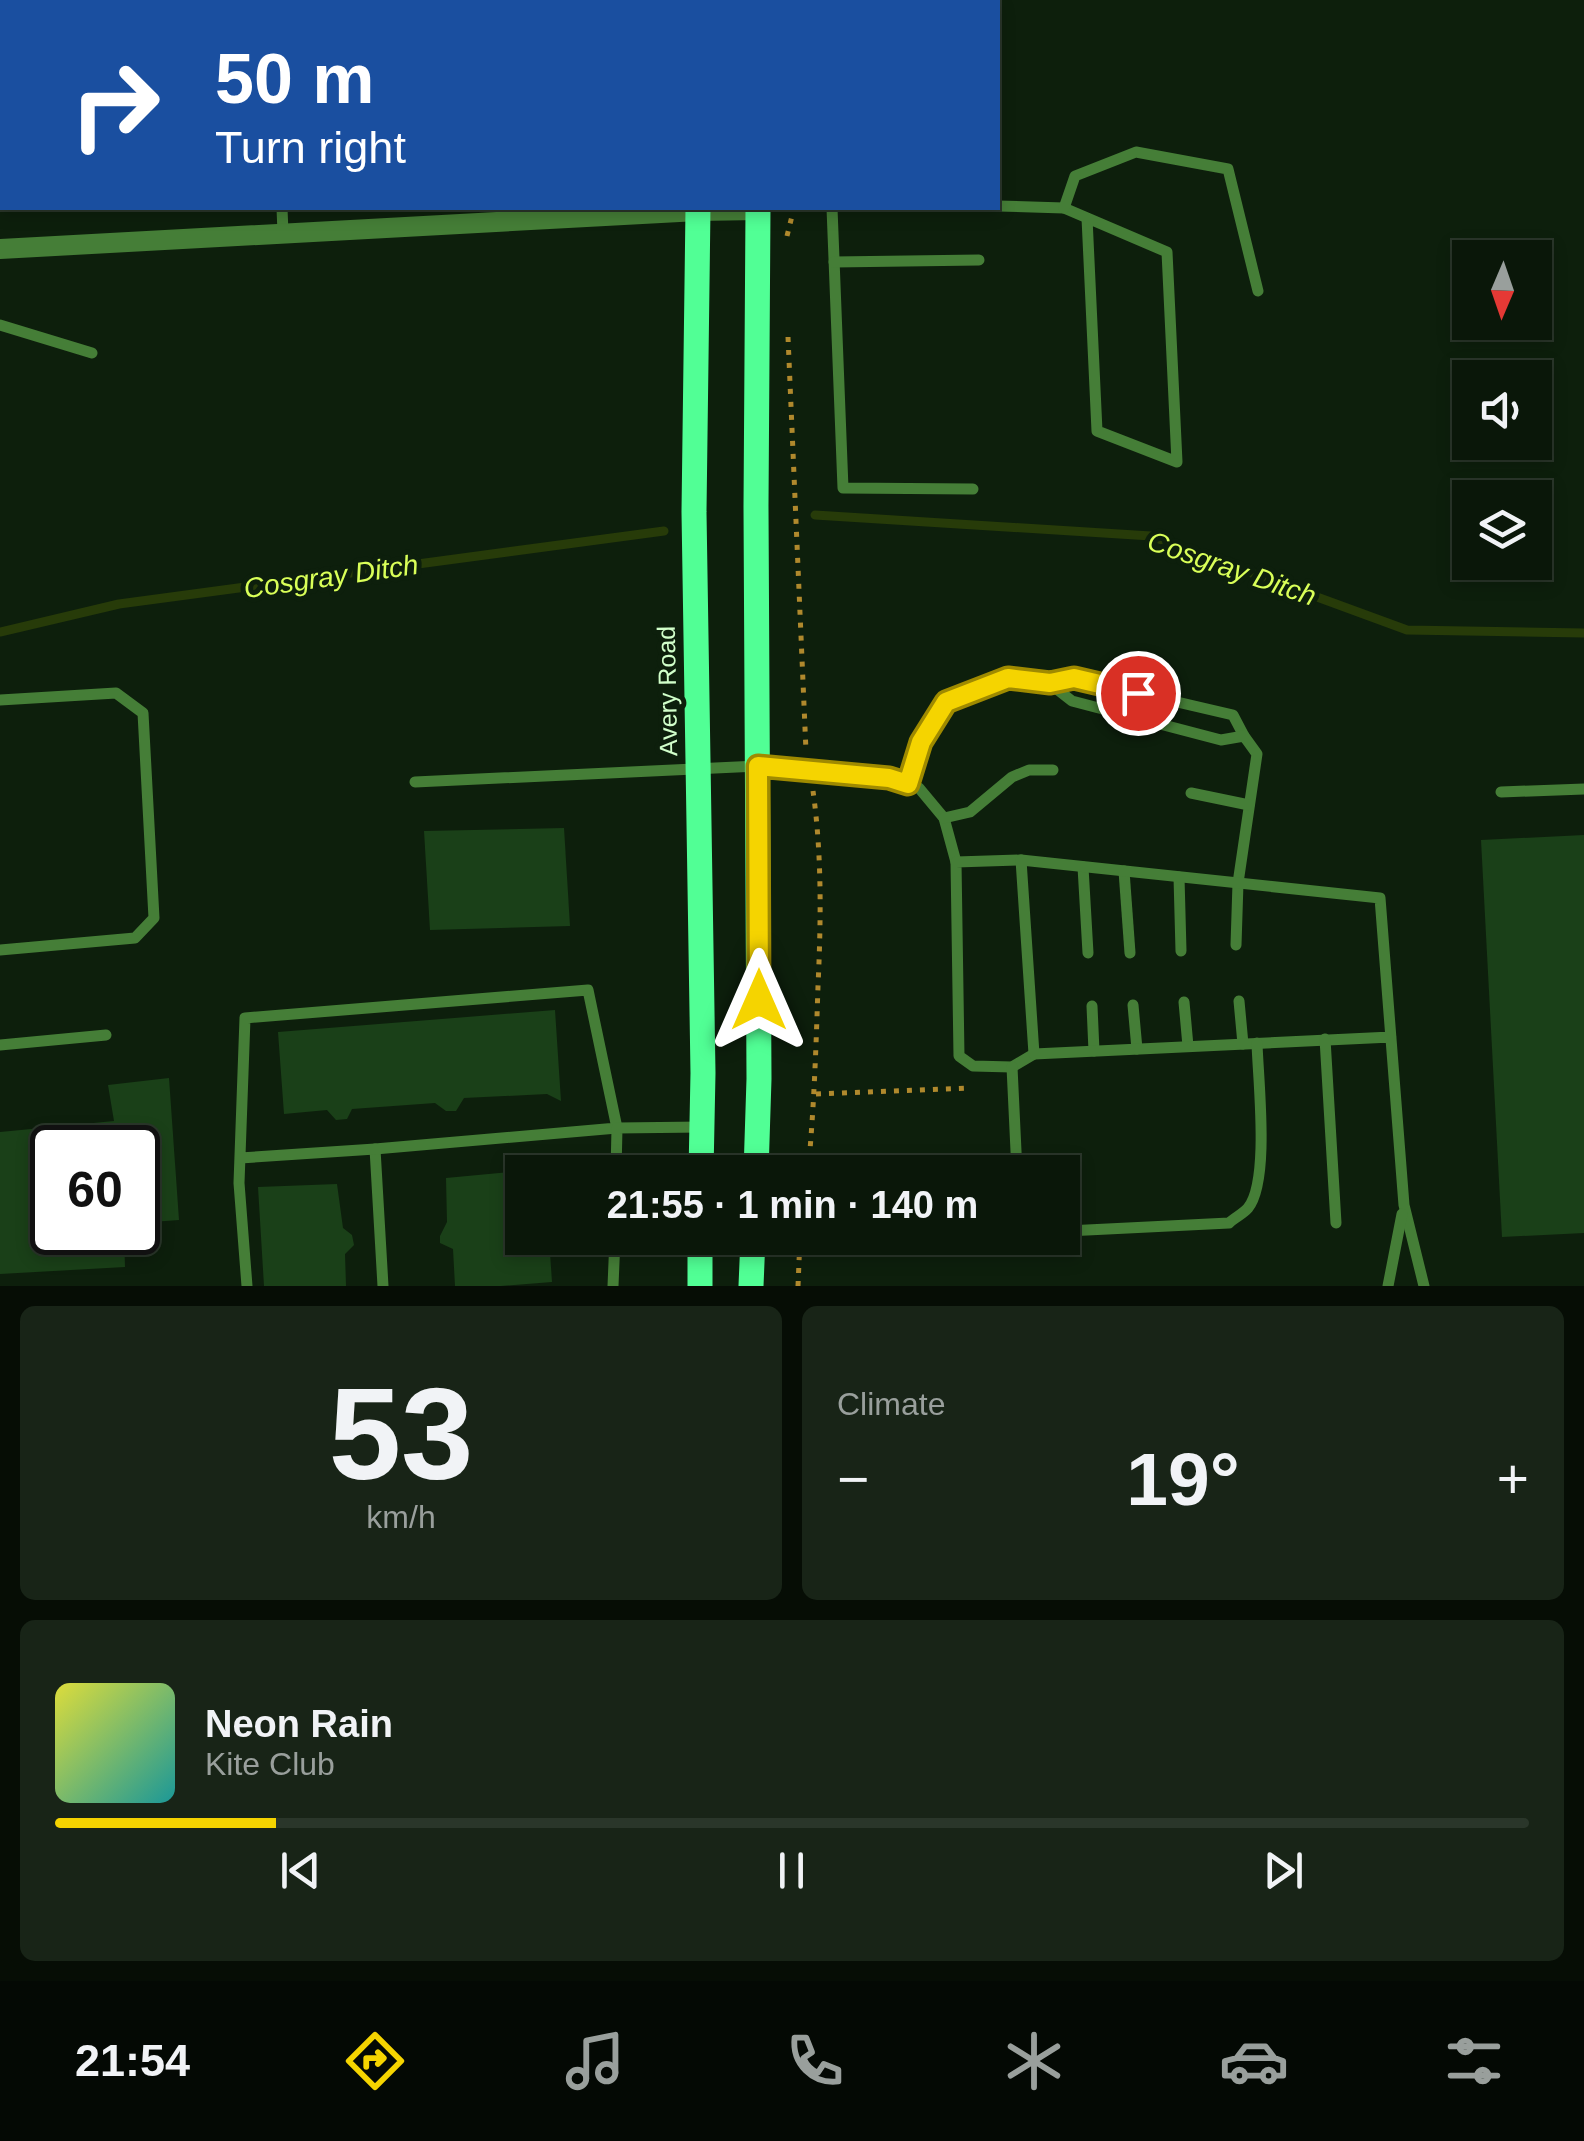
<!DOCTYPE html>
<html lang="en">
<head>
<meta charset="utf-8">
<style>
  :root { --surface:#0a1709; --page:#182417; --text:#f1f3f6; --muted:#999f9c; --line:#2a362a; --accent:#f5d400 }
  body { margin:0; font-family:Arial,sans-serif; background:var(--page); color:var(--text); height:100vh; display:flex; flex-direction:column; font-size:38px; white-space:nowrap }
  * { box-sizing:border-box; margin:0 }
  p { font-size:32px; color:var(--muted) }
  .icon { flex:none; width:55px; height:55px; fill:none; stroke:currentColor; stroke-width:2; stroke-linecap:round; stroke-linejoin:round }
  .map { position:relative; height:1286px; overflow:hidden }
  .panel { display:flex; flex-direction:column; gap:20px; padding:20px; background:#060d05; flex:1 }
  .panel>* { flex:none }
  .guide { position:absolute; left:0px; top:0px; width:1000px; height:210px; box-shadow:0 5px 15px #0003,0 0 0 2px var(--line); background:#1a4fa0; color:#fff; overflow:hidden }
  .needle { width:65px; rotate:182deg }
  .fabs { position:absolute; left:1452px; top:240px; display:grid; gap:20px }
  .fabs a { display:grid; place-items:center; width:100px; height:100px; border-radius:0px; background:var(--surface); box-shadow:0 5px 15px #0003,0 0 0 2px var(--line); font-size:50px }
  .speed { position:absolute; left:30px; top:1125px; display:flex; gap:20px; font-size:50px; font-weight:700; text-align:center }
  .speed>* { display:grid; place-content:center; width:130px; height:130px; border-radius:50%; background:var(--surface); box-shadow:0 5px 15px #0003,0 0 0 2px var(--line); line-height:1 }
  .speed .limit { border:5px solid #111; border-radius:15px; background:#fff; color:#111 }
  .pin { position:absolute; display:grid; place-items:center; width:85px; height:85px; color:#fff; margin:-42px; border:5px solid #fff; border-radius:50%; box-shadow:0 2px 10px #0007 }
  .me { position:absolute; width:110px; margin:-55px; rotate:0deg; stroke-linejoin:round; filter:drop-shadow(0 0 8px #0008) }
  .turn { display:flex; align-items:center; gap:35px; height:210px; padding:0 50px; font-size:45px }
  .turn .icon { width:130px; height:130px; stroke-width:2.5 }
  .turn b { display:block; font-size:70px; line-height:85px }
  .big { font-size:75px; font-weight:700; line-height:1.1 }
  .panel .tile { flex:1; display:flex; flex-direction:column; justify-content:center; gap:15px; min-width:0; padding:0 35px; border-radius:15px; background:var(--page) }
  .panel .dial { align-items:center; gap:0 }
  .dial b { font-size:130px; line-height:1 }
  .song { display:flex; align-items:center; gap:30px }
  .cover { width:120px; height:120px; border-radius:15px; background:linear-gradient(135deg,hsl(60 70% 55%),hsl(180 70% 35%)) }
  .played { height:10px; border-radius:5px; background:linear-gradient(90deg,var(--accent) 15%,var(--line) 15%) }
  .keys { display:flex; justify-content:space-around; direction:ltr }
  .heat { display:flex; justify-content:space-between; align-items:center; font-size:55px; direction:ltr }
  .panel .tiles { flex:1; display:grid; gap:20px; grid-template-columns:1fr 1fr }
  .tile:last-child { grid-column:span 2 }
  .trip { position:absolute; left:505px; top:1155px; width:575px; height:100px; border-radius:0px; background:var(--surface); box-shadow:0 5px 15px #0003,0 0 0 2px var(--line); font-weight:700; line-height:100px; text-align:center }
  .menu { display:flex; height:160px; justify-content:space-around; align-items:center; background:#040904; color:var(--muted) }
  .menu .icon { width:70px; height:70px }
  .menu .current { color:var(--accent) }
  .menu b { font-size:45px; color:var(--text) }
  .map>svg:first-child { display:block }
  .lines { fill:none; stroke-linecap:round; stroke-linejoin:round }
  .stream { stroke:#273b09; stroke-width:9 }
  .building { fill:#1a4018 }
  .path { stroke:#b0892d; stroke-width:5; stroke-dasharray:5 8; stroke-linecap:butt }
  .service { stroke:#457e37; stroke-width:11 }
  .minor { stroke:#457e37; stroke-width:20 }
  .primary { stroke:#51ff95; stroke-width:25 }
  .route-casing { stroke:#9f8a00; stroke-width:25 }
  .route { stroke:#f5d400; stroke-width:18 }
  .labels { text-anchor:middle; stroke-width:10; stroke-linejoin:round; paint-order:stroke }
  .street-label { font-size:25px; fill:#d1ffca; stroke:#0d1f0c }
  .water-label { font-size:28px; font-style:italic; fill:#d9ff58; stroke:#0d1f0c }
</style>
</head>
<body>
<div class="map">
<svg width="1584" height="1286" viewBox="0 0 1584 1286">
  <rect width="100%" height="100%" fill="#0d1f0c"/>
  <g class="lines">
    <g class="stream">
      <polyline points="815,515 1151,536 1407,630 1584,633"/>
      <polyline points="0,632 119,604 664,531"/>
    </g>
  </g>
  <g class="building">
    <polygon points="564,828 570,926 430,930 424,831"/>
    <polygon points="1584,835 1584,1233 1502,1237 1481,840"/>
    <polygon points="555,1010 561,1101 547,1094 464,1098 456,1111 446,1111 435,1103 352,1109 347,1119 336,1120 327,1110 284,1114 278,1032"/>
    <polygon points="169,1078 179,1220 138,1223 138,1148 52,1148 52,1232 124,1232 125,1267 0,1274 0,1132 114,1121 108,1085"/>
    <polygon points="522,1171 522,1238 549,1238 552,1282 501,1286 455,1286 453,1249 440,1243 440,1236 447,1222 446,1178"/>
    <polygon points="337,1184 343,1228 352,1235 354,1245 345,1254 346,1286 264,1286 258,1187"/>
  </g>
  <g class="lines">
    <g class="path">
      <polyline points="807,2 807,0"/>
      <polyline points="787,236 794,208"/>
      <polyline points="788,337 806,751"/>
      <polyline points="816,1094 970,1088"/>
      <path d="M808 1172C814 1110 816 1048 818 986 821 921 822 855 813 791"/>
      <polyline points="798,1286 800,1238"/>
    </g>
    <g class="service">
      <polyline points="0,109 2,109"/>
      <polyline points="998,206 1064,208 1167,252 1177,462 1097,431 1087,218"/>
      <polyline points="282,208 283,233"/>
      <polyline points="832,208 843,488 973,489"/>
      <polyline points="1064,208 1075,176 1136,152 1228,169 1258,291"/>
      <polyline points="834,262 979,260"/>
      <polyline points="0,325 92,353"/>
      <polyline points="1049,683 1074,678 1233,715 1244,736"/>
      <polyline points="0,700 116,693 143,713 154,918 135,938 0,950"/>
      <polyline points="415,782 758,766 889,778 919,788 944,818 956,862"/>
      <polyline points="908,784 921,742 946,702 1008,679 1049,683 1072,701 1221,740 1244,736 1257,754 1238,883 1236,945"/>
      <polyline points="1501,792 1584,789"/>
      <polyline points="1191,793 1249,805"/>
      <polyline points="944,818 970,812 1012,777 1029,770 1053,770"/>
      <polyline points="1021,860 956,862 959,1056 973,1066 1012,1067 1034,1054"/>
      <polyline points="1083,867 1088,953"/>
      <polyline points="1124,871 1130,953"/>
      <polyline points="1179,877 1181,951"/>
      <polyline points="1239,1001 1243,1044"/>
      <polyline points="1184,1002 1188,1046"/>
      <polyline points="1133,1005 1137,1049"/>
      <polyline points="1092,1006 1094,1051"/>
      <polyline points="1391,1037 1034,1054 1021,860 1380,898 1404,1205 1424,1286"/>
      <polyline points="1325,1039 1336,1223"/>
      <polyline points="0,1045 106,1035"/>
      <polyline points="1012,1067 1017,1172"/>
      <polyline points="375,1149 383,1286"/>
      <polyline points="240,1158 375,1149 617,1128 588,990 245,1018 239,1183 247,1286"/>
      <polyline points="616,1172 617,1128 702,1127"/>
      <path d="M1062 1229 1067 1231 1229 1223C1234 1218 1243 1214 1248 1208 1270 1181 1258 1080 1257 1043"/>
      <polyline points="613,1286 615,1238"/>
      <polyline points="1388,1286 1402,1214"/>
    </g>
    <polyline class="minor" points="0,249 698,211 758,210"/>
    <g class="primary">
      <polyline points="708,2 708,0"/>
      <polyline points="770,2 770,0"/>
      <polyline points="698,208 694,512 703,1073 701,1172"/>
      <polyline points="756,1172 759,1079 756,506 758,208"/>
      <polyline points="700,1286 700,1238"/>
      <polyline points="751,1286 753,1238"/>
    </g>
  </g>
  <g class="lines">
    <g class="route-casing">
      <polyline id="route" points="759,1000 758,766 889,778 908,784 921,742 946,702 1008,678 1050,683 1074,678 1138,693"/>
    </g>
    <use href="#route" class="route"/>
  </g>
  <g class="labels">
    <g class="street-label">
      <text transform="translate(667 691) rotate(-91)" y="9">Avery Road</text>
    </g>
    <g class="water-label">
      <text transform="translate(1232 568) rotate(19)" y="10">Cosgray Ditch</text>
      <text transform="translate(331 576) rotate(-8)" y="10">Cosgray Ditch</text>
    </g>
  </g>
</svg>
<div class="fabs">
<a><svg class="needle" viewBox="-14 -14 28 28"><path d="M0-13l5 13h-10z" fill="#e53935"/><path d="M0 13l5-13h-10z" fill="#999f9c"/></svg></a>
<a><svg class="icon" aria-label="sound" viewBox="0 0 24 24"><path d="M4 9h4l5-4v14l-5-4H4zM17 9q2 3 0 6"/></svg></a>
<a><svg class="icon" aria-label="layers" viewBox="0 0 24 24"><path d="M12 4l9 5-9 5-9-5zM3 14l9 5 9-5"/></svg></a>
</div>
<div class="speed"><div class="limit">60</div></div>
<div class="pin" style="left:1138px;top:693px;background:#d93025"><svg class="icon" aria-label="arrive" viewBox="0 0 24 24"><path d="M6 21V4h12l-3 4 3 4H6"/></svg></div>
<svg class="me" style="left:759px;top:1000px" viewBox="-20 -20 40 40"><path d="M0-17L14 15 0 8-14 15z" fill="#f5d400" stroke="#fff" stroke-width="4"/></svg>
<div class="trip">21:55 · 1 min · 140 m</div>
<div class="guide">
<div class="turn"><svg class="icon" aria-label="right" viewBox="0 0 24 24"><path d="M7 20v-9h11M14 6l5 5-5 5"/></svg><div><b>50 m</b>Turn right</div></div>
</div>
</div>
<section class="panel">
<div class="tiles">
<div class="tile dial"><b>53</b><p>km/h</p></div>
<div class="tile"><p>Climate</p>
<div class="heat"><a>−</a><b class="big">19°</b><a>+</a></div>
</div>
<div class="tile">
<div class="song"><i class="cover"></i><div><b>Neon Rain</b><p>Kite Club</p></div></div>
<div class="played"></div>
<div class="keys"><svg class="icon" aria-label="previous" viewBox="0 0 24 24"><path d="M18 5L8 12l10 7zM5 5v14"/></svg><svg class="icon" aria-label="pause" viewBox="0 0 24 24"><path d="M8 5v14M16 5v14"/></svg><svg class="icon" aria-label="next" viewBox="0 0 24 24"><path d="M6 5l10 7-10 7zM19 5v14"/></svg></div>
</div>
</div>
</section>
<nav class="menu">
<b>21:54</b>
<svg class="icon current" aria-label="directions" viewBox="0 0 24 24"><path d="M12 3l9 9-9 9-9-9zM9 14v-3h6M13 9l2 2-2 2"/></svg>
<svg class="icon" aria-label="music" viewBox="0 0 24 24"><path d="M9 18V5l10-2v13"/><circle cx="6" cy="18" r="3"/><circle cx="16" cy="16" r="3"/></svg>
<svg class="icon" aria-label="phone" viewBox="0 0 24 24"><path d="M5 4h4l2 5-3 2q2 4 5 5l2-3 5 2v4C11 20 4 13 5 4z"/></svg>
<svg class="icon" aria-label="climate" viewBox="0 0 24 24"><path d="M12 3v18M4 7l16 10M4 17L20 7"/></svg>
<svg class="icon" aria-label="car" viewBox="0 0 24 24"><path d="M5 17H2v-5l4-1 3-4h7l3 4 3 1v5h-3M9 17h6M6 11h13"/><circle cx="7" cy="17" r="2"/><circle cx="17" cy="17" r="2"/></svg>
<svg class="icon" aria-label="filters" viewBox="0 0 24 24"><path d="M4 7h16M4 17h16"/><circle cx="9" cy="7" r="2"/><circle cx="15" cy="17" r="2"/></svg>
</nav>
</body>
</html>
